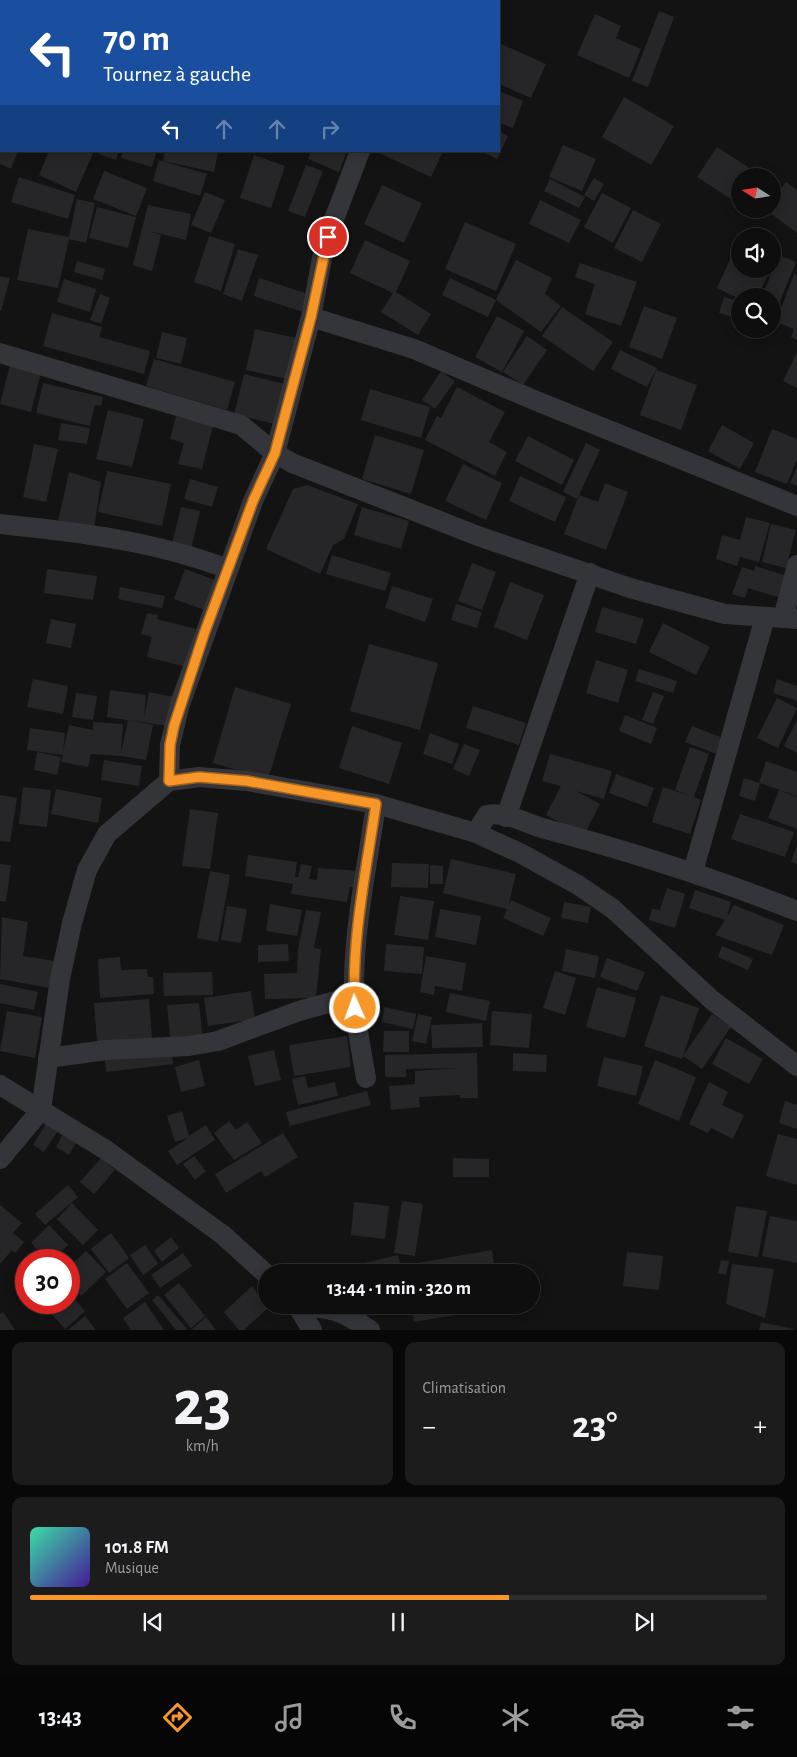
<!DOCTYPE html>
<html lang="fr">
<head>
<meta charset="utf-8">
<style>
  :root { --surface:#0e0e0f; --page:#1c1c1d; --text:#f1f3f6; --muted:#9b9c9e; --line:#2e2e2f; --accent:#f79629 }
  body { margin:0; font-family:"Alegreya Sans",sans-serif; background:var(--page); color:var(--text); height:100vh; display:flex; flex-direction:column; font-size:19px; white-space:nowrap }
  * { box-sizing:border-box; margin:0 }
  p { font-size:16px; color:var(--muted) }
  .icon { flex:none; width:28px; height:28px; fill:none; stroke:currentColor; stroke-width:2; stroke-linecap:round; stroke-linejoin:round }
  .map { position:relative; height:1330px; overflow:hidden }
  .panel { display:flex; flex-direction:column; gap:12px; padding:12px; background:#080808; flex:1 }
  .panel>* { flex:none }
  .hud { position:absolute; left:0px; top:0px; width:500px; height:152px; box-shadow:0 2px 12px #0003,0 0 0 1px var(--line); background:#1a4fa0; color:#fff; overflow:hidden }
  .needle { width:32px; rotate:282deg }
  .tools { position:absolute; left:731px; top:168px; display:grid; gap:10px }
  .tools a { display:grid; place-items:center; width:50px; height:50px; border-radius:50%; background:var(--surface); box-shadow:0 2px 12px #0003,0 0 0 1px var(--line); font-size:25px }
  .speed { position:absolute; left:15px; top:1249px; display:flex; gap:10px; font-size:25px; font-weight:700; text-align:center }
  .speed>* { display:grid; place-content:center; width:65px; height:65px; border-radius:50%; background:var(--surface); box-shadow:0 2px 12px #0003,0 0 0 1px var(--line); line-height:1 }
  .speed .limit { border:8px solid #d22; background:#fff; color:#111 }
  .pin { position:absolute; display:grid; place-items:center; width:42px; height:42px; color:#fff; margin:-21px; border:2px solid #fff; border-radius:50%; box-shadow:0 1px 5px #0007 }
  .me { position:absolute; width:55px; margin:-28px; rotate:358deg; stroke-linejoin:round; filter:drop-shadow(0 0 4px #0008) }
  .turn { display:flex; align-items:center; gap:18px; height:105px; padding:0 20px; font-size:22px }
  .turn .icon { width:65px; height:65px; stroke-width:2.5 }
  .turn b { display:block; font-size:35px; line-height:42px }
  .lanes { display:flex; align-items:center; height:48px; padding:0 20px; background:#0003; justify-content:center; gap:25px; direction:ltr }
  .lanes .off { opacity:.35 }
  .big { font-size:38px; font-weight:600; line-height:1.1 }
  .panel .card { flex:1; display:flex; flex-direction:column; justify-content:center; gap:8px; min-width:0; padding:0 18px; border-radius:10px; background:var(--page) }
  .panel .dial { align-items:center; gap:0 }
  .dial b { font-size:65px; line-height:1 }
  .song { display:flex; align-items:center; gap:15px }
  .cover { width:60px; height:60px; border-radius:8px; background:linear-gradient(135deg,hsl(160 70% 55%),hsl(260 70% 35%)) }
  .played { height:5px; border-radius:2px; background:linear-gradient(90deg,var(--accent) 65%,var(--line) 65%) }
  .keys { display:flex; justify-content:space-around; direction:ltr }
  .heat { display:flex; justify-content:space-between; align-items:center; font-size:28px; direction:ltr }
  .panel .tiles { flex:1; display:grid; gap:12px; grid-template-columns:1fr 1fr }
  .card:last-child { grid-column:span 2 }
  .trip { position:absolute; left:258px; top:1264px; width:282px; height:50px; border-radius:25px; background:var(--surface); box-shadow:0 2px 12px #0003,0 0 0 1px var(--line); font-weight:600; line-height:50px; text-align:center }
  .tab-bar { display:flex; height:80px; justify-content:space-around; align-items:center; background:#060606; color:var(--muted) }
  .tab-bar .icon { width:35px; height:35px }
  .tab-bar .on { color:var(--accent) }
  .tab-bar b { font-size:22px; color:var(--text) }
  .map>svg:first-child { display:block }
  .building { fill:#262628 }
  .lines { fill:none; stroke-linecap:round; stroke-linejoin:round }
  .street { stroke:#34353a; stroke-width:20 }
  .route-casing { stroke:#a1621b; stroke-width:12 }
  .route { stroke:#f79629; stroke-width:9 }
</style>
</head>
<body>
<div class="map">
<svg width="797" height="1330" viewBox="0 0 797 1330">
  <rect width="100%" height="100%" fill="#131314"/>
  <g class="building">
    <polygon points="659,11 674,17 648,87 632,81"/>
    <polygon points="595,14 621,26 616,38 641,49 629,78 577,55"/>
    <polygon points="499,43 546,64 531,98 499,84"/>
    <polygon points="499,91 523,101 513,128 499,123"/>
    <polygon points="624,97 674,126 651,165 602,137"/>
    <polygon points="499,131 508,136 497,159 480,151 499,151"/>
    <polygon points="563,145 596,159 582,191 549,177"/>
    <polygon points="717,147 754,171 750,176 740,176 740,191 734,201 697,177"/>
    <polygon points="0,151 18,151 11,169 0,164"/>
    <polygon points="49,151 94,151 76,192 39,175"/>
    <polygon points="100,151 119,151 116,160 99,154"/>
    <polygon points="123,151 157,151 152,167 121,158"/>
    <polygon points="165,151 216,151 218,152 214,172 163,161"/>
    <polygon points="311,151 347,151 339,172 308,159"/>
    <polygon points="380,151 443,151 431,177 379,153"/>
    <polygon points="254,155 285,166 271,208 240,198"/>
    <polygon points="159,160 207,174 200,196 153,181"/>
    <polygon points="306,165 323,171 305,217 288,211"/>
    <polygon points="104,171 147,188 136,216 93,199"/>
    <polygon points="19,177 75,195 68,219 11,202"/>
    <polygon points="594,178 604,184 594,201 584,195"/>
    <polygon points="550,179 585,197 579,208 544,191"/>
    <polygon points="786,182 797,190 797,233 766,210 772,209 772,201"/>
    <polygon points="382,185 422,203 404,243 364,224"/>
    <polygon points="205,192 225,200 211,233 191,225"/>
    <polygon points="602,193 631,208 613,243 584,227"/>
    <polygon points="77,199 95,203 86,243 69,239 58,288 17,280 28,229 69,237"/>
    <polygon points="540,200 581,220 569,243 529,224"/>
    <polygon points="148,205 191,214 186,240 149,231 161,235 152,271 133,265"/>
    <polygon points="97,207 136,217 128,248 89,238"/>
    <polygon points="633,210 661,224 642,262 614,248"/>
    <polygon points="465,222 516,244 496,291 445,269"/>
    <polygon points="209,236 235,244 221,291 194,282"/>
    <polygon points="365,240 410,261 396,292 431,314 418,335 381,312 393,293 350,273"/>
    <polygon points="238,249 258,255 242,301 223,294"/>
    <polygon points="733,253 740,256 740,269 770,270 758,296 740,296 740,299 717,288"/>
    <polygon points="774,253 796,262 773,318 772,296 762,296 773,270"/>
    <polygon points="516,260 552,278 545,294 561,306 541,332 496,300"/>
    <polygon points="77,261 105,269 102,280 74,272"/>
    <polygon points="580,263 637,282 621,326 585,314 595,284 575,277"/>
    <polygon points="794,274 797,275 797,340 791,337 794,329 776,322"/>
    <polygon points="0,276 10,278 1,311 0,311"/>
    <polygon points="259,278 308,294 303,312 254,296"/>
    <polygon points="450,278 496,300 488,317 442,295"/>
    <polygon points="64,279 96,289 90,312 57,302"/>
    <polygon points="100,294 110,298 101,324 90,320"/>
    <polygon points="724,297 740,302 740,319 719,313"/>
    <polygon points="644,306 677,318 662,359 629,347"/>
    <polygon points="562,307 613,342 593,371 542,336"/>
    <polygon points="52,313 102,327 99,337 150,351 144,374 43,346"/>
    <polygon points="497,316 524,331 502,372 475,357"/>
    <polygon points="255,329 296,338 287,379 246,370"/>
    <polygon points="162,332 187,338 181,364 156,358"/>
    <polygon points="527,336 547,350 523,385 503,372"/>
    <polygon points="620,350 657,368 647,387 611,369"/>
    <polygon points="797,352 797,388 783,381"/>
    <polygon points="154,359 235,382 227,410 146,386"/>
    <polygon points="10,365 41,373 31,412 0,404"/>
    <polygon points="656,370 697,385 681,430 640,415"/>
    <polygon points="441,371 455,381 435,409 422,400"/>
    <polygon points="244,374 289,385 279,425 234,414"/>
    <polygon points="43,383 103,397 101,406 95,405 90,426 36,413"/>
    <polygon points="457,387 505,412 489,442 507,452 495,476 425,440 437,416 441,418"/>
    <polygon points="370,389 430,407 421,438 361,420"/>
    <polygon points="108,410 144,419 132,467 96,459"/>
    <polygon points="176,416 213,426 202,469 178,464 184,443 170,439"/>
    <polygon points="61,423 90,428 87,444 58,440"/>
    <polygon points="722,425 754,443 740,469 708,451"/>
    <polygon points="772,429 797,439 797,459 787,484 755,472"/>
    <polygon points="375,435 424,450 411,494 362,479"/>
    <polygon points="528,436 574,460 562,485 515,461"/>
    <polygon points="586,443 600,450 577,499 563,492"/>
    <polygon points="34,444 58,449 46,502 23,497"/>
    <polygon points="463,464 502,483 486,520 445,501"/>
    <polygon points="797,467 797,486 790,483"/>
    <polygon points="107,471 171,484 162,526 98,512"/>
    <polygon points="69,472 101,482 94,529 58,522"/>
    <polygon points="520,476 566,497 555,522 509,501"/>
    <polygon points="190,479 218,487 212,507 184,499"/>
    <polygon points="605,483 628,492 606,550 564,534 579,495 598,502"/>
    <polygon points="307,485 358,504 344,539 333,545 320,574 266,549 293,489"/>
    <polygon points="181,507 200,511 191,549 172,544"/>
    <polygon points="362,507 409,521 401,549 354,535"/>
    <polygon points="746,517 770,523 759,562 740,557 737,566 716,559 722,535 740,540"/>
    <polygon points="771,524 796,530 786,568 762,562"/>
    <polygon points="332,555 391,573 385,591 326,574"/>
    <polygon points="472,563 496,572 482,610 458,601"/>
    <polygon points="755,566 791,577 784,599 748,588 745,598 732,594 742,567 754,571"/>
    <polygon points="47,569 97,576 93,600 44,593"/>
    <polygon points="185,569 215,580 205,610 174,599"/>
    <polygon points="510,582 544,595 527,640 494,627"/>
    <polygon points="392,586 433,599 425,622 385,608"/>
    <polygon points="120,587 165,596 162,608 118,599"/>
    <polygon points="456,604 482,612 477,628 451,620"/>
    <polygon points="602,607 644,619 636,644 595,632"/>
    <polygon points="147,613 158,615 157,619 196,629 186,667 147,657 152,637 141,634"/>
    <polygon points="51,619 76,624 71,648 46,643"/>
    <polygon points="663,623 710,647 696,675 649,652"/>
    <polygon points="369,644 438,663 420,730 350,711"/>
    <polygon points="596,660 628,670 618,703 586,693"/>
    <polygon points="639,669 677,681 673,693 635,681"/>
    <polygon points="33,679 68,686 63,714 27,707"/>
    <polygon points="777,679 797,686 797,701 773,693"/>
    <polygon points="235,687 291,704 268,779 213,763"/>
    <polygon points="110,690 146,695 144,717 149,692 174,697 168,726 107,717"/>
    <polygon points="653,692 664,696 653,724 642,720"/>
    <polygon points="76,693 97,696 93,720 72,717"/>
    <polygon points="777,698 797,708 778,748 757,738"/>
    <polygon points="473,706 526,723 519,745 466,728"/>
    <polygon points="625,715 657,728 651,744 619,731"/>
    <polygon points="128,720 153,725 146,760 121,756 91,754 88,767 61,762 63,755 27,750 30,728 65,733 63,751 69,725 93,730 93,722 123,724 121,753"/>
    <polygon points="797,720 797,753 784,746"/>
    <polygon points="352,726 402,743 389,784 339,768"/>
    <polygon points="692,726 728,740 722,756 685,742"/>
    <polygon points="430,733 459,744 452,764 423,754"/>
    <polygon points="464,744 480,750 469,776 453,769"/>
    <polygon points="690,747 709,754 694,797 701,800 690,834 652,822 663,787 690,796 675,790"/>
    <polygon points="37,752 61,757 57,775 34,770"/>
    <polygon points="550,754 612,771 604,799 576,791 600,804 584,835 546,815 561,786 542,781"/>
    <polygon points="104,760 142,766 139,786 101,780"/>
    <polygon points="766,761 797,772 797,796 760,783 755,801 739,796 744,778 759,783"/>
    <polygon points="616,774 654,788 647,807 609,793"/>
    <polygon points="23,787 51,790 47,827 19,824"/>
    <polygon points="56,789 102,798 98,823 51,814"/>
    <polygon points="779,790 797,797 797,829 768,818"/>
    <polygon points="0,795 17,798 10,842 0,841"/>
    <polygon points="190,809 218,813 210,869 182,866"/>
    <polygon points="740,814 794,832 785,857 731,839"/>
    <polygon points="797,845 797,864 791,862"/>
    <polygon points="248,855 297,862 295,877 298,877 301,864 312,866 309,879 317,880 318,868 361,871 360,888 350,887 347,902 291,894 293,884 245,876"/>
    <polygon points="451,859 516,874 508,907 511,900 551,918 543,936 503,918 507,909 443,893"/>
    <polygon points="392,863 429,864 428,888 391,887"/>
    <polygon points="0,864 11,865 6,902 0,901"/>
    <polygon points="430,865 443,866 443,884 430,884"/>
    <polygon points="210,871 230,875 218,942 197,938"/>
    <polygon points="667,888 685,894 675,928 649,920 652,909 660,910"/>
    <polygon points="695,890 731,902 727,917 734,905 784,925 772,955 715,935 725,920 689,908"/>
    <polygon points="400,896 434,901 428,940 394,935"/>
    <polygon points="564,902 591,907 588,923 561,918"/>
    <polygon points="270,904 302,910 297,936 266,931"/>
    <polygon points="227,906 247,909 241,943 221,940"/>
    <polygon points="440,909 481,916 476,945 435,937"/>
    <polygon points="306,910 321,912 314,948 321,949 316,998 265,999 264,974 297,973 298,949"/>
    <polygon points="2,917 28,922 23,956 55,961 50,988 0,979"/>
    <polygon points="288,944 289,961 258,962 258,945"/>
    <polygon points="386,944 424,947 422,974 384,971"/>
    <polygon points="722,946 753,959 748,970 718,957"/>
    <polygon points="566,949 599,956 595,978 562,971"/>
    <polygon points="426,956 466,963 462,991 435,986 434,995 420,992"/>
    <polygon points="120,957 121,970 147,969 148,977 153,977 154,994 100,998 98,959"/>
    <polygon points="607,958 645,972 637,991 600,977"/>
    <polygon points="555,971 576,978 565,1015 543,1008"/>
    <polygon points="212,972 213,995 164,996 163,973"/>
    <polygon points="0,984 38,992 34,1010 0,1003"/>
    <polygon points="597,987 636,998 625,1038 586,1027"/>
    <polygon points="251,991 255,1019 208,1026 204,998"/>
    <polygon points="450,993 490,1001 486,1021 446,1012"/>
    <polygon points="661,995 699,1008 682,1059 644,1046"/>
    <polygon points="149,999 152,1038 97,1042 94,1003"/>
    <polygon points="199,1003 203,1041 171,1045 167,1005"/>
    <polygon points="384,1007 416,1014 413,1029 382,1022"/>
    <polygon points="7,1011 42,1017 35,1058 0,1051"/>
    <polygon points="492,1011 532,1014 529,1048 490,1045"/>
    <polygon points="418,1014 432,1017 426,1044 412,1041"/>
    <polygon points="712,1014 731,1027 702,1069 683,1056"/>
    <polygon points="482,1023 483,1047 432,1048 431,1025"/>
    <polygon points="384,1031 409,1031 409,1052 383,1052"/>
    <polygon points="347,1036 351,1067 294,1076 289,1045"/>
    <polygon points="726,1038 763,1059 749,1084 712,1064"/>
    <polygon points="171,1050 173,1064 106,1072 105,1059"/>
    <polygon points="274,1050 281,1080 255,1086 248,1056"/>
    <polygon points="477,1053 478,1098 460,1098 460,1095 419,1097 420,1107 391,1110 389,1086 415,1084 415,1071 459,1068 460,1075 459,1068 406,1069 406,1077 385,1077 385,1055"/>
    <polygon points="513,1053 547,1055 546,1072 513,1071"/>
    <polygon points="604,1057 643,1066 636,1096 597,1086"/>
    <polygon points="199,1060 205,1086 181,1092 175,1067"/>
    <polygon points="655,1060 696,1077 679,1121 638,1104"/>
    <polygon points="305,1076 308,1088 335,1082 338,1096 298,1105 292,1079"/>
    <polygon points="709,1082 728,1092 722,1105 744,1115 733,1139 711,1128 708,1133 689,1124"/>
    <polygon points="367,1091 371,1105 290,1126 286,1112"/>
    <polygon points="785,1101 797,1105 797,1129 779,1123"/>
    <polygon points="182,1111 189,1136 206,1125 215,1140 177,1165 168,1151 188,1138 175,1142 167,1116"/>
    <polygon points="229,1121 236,1130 247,1122 262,1143 234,1160 214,1133"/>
    <polygon points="47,1122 59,1129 44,1152 33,1145"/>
    <polygon points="65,1130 79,1138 69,1155 56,1147"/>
    <polygon points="283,1133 298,1157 265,1177 261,1171 226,1193 215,1174"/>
    <polygon points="778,1134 797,1139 797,1185 766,1176"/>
    <polygon points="194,1156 206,1171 195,1180 183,1164"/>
    <polygon points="101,1158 115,1170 94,1194 80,1182"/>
    <polygon points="453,1158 489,1159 489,1177 453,1177"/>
    <polygon points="68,1185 78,1197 45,1225 35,1214"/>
    <polygon points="402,1201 423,1204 415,1256 394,1253"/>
    <polygon points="354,1202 389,1206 385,1239 351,1235"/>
    <polygon points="72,1203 98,1230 83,1245 57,1219"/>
    <polygon points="0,1205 22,1223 13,1233 24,1242 15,1253 12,1250 0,1264"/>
    <polygon points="736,1206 767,1211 758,1257 728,1252"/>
    <polygon points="770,1216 797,1221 797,1263 762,1256"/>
    <polygon points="49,1225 68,1245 52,1260 47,1260 31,1243"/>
    <polygon points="111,1233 129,1258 109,1273 91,1249"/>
    <polygon points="171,1237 179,1248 162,1262 154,1251"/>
    <polygon points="145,1245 158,1264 143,1275 130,1255"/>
    <polygon points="492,1250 495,1272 406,1272 405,1265"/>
    <polygon points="86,1251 106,1272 81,1296 69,1283 69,1267"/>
    <polygon points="627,1252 663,1256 659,1290 623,1286"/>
    <polygon points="183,1253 192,1266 160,1288 151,1275"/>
    <polygon points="398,1255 402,1272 345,1272 343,1268"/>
    <polygon points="721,1260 729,1261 726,1275 718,1273"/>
    <polygon points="127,1263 149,1293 127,1309 105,1279"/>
    <polygon points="732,1264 774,1269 765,1318 726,1304"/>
    <polygon points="179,1283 205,1316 191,1328 164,1295"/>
    <polygon points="252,1286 266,1305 270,1306 244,1330 239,1330 224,1312"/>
    <polygon points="69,1293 85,1311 65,1329 41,1302 69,1302"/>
    <polygon points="158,1295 187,1329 186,1330 176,1330 152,1300"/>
    <polygon points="145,1302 164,1330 131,1330 123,1318"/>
    <polygon points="412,1305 501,1305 501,1307 414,1322"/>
    <polygon points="3,1312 15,1330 0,1330 0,1314"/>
    <polygon points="85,1316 96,1330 68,1330"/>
    <polygon points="206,1317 216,1330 191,1330"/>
    <polygon points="761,1322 793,1329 793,1330 759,1330"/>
  </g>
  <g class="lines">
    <g class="street">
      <polyline points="407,1 407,0"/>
      <polyline points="311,317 414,349 534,400 797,506"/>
      <polyline points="0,353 241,425 275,453 292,463 478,536 630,588 725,614 797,619"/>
      <path d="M0 524C77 532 155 541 228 569"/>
      <polyline points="783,618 797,565"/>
      <polyline points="169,781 170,745 180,704 253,501 275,453 311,317 323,253 333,222 360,151"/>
      <polyline points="506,817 590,573"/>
      <path d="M476 833 487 815C504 811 526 823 542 828 629 851 714 878 797 911"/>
      <polyline points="693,872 765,617"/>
      <polyline points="48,1058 106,1050 189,1046 218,1041 299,1011 355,996"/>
      <path d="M366 1078C360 1045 354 1013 354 979 355 921 368 862 376 804"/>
      <polyline points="0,1085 106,1150 223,1235 266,1274"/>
      <polyline points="0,1159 41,1110 60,979 72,923 87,870 107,834 169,781 199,777 247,781 376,804 476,833 520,853 578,885 613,909 712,1000 797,1066"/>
      <polyline points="297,1305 312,1330"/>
      <path d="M298 1306C332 1308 341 1310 370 1330"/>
    </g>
  </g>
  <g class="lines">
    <g class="route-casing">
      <path id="route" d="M328 237 311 317 275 453 253 501 204 634 174 726 170 745 169 781 199 777 247 781 376 804C366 871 351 941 355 1008"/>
    </g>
    <use href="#route" class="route"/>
  </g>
</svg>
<div class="tools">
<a><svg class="needle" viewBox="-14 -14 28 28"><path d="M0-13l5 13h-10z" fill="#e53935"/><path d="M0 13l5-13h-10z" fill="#9b9c9e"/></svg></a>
<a><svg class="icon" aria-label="sound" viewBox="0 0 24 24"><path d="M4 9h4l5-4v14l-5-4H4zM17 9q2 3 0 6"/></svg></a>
<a><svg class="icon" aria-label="search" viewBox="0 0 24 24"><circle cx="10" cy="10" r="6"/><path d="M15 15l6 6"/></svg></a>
</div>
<div class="speed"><div class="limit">30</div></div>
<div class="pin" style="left:328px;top:237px;background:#d93025"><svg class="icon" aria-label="arrive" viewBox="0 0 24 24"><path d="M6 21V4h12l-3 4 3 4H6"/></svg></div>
<svg class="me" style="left:355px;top:1008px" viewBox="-20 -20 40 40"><circle r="17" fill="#f79629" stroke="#fff" stroke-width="3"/><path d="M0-11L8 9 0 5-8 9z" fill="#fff"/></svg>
<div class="trip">13:44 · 1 min · 320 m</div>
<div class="hud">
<div class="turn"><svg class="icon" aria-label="left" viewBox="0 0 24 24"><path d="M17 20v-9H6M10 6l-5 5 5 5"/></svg><div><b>70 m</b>Tournez à gauche</div></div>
<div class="lanes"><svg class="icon" aria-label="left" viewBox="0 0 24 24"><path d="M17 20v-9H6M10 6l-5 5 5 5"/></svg><svg class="icon off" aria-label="ahead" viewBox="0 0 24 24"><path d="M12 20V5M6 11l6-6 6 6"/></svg><svg class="icon off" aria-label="ahead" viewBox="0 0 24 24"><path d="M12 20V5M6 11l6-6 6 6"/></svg><svg class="icon off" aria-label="right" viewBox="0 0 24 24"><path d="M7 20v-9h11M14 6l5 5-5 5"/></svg></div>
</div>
</div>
<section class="panel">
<div class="tiles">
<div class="card dial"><b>23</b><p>km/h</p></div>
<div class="card"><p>Climatisation</p>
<div class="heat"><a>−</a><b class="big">23°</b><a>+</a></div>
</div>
<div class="card">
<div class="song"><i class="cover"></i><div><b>101.8 FM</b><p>Musique</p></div></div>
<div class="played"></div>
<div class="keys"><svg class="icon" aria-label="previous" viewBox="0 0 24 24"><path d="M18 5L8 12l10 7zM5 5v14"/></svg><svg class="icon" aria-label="pause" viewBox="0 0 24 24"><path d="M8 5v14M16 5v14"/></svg><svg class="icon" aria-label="next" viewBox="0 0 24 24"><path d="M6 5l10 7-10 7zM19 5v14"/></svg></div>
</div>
</div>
</section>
<nav class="tab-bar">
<b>13:43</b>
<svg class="icon on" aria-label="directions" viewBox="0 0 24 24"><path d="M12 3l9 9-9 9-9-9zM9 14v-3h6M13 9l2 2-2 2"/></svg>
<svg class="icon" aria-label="music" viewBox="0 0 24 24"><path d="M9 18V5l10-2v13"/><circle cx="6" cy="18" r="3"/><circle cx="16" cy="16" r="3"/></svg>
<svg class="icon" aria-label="phone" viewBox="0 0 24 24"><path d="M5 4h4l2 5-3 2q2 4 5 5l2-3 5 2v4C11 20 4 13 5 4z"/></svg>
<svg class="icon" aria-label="climate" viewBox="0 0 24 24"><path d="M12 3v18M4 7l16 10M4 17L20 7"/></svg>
<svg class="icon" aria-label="car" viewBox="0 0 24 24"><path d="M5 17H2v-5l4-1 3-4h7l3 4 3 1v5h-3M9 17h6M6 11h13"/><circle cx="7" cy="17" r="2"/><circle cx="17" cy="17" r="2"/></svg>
<svg class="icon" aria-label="filters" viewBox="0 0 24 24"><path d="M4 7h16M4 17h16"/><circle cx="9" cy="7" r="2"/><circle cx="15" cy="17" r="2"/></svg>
</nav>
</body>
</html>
